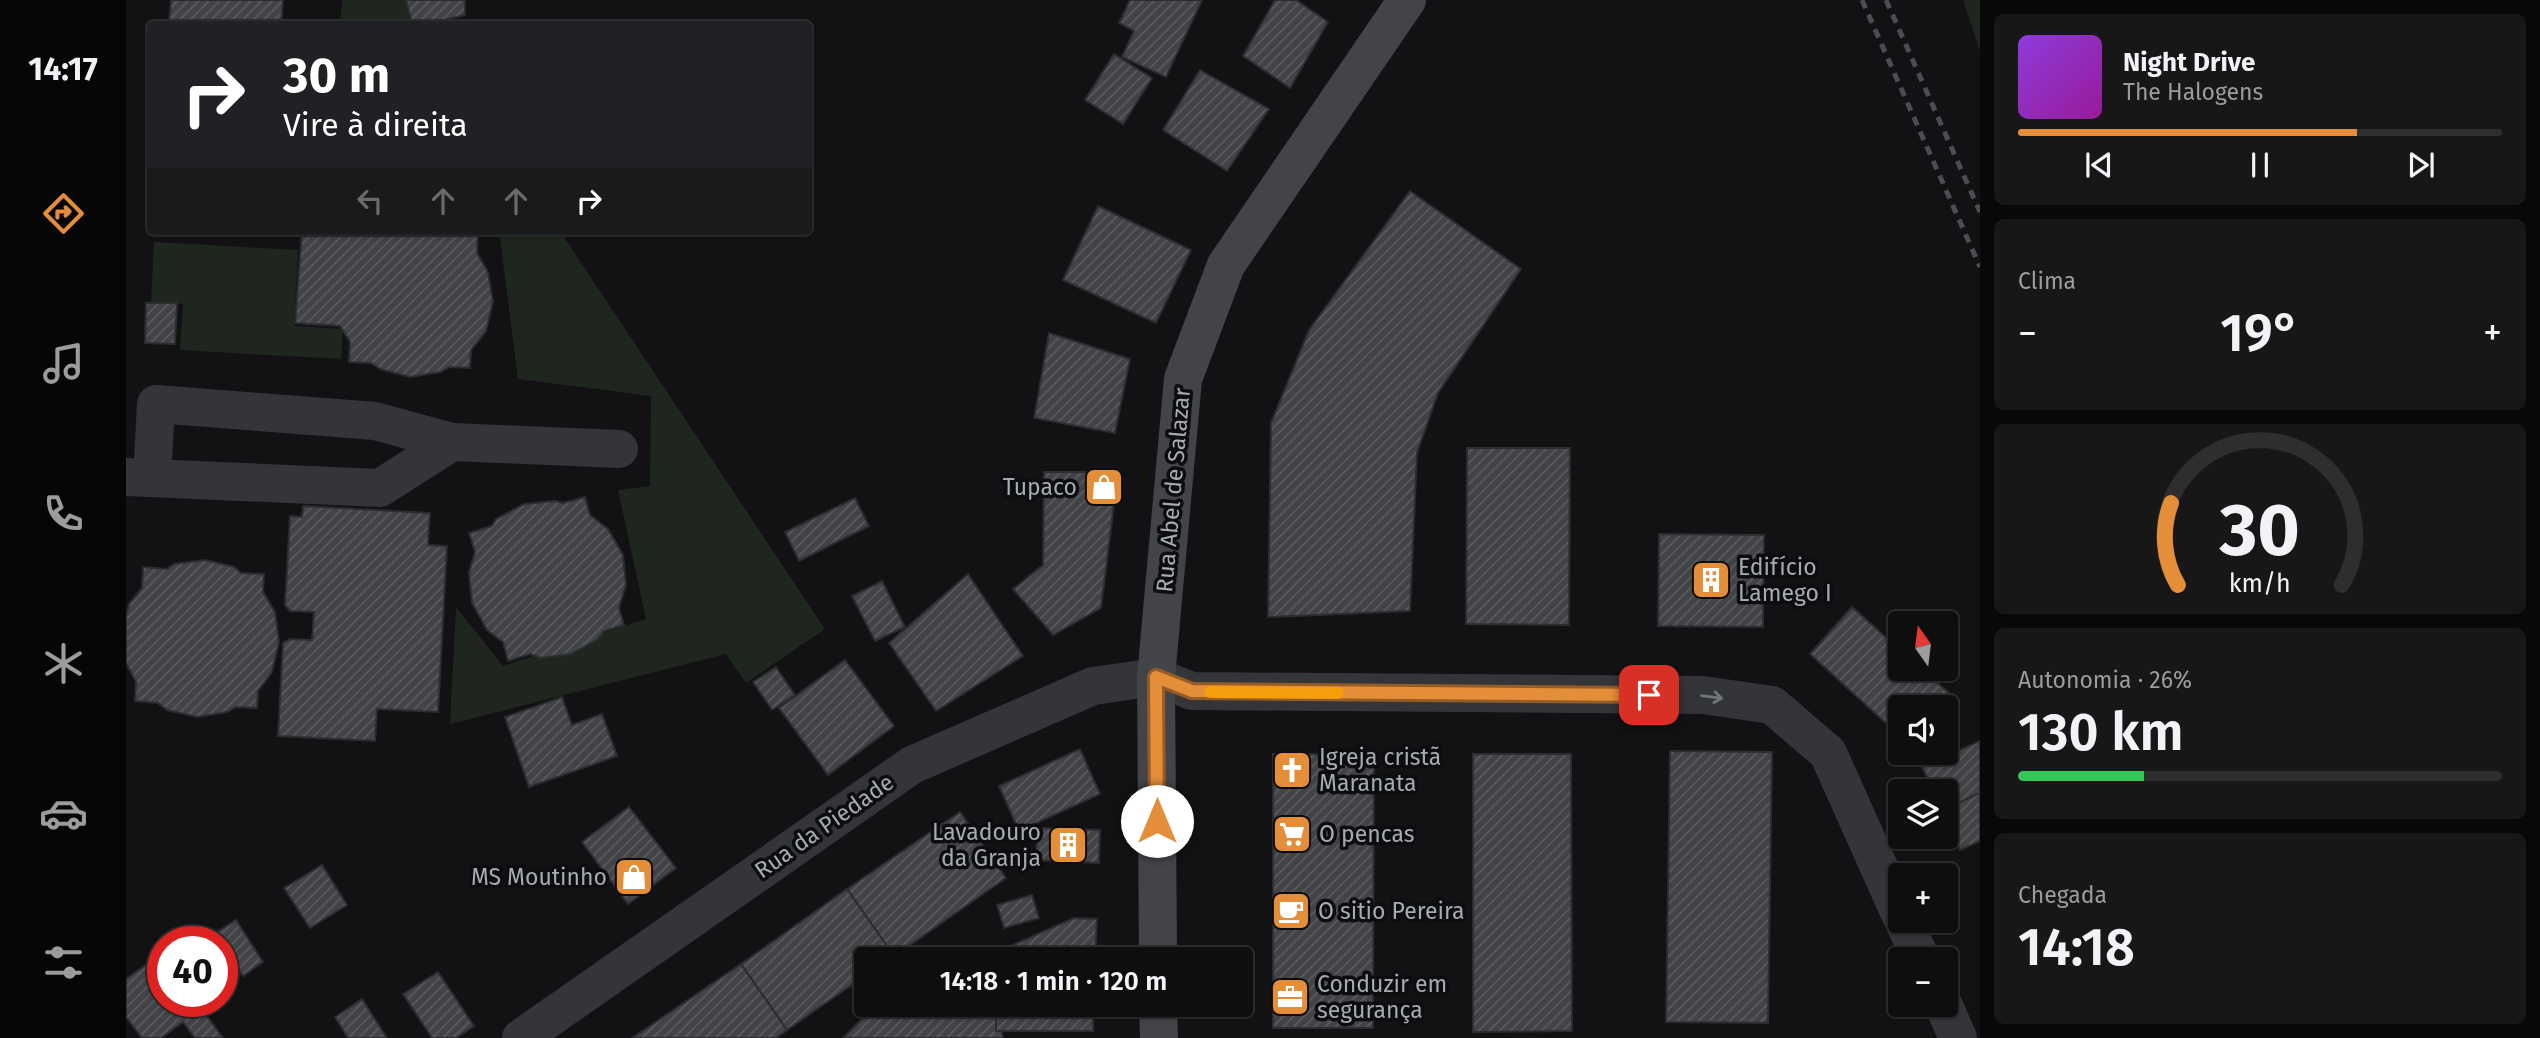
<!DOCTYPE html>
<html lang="pt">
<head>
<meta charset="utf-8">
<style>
  :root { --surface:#0e0e0f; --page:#171718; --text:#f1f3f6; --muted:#9b9c9e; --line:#2e2e2f; --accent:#e58e39 }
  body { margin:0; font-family:"Fira Sans",sans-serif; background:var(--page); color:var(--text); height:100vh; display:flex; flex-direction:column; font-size:26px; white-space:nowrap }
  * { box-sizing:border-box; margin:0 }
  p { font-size:23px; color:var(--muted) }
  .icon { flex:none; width:38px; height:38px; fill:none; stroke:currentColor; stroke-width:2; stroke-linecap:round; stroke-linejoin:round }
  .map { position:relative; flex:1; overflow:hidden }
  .sheet { display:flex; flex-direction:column; gap:14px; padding:14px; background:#080808; width:560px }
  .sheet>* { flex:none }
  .top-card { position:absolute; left:21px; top:21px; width:665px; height:214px; border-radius:7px; box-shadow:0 2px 5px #0004,0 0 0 2px var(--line); background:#202124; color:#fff; overflow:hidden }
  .needle { width:46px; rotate:346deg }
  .tools { position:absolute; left:1762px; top:611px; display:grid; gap:14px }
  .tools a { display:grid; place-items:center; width:70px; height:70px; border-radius:7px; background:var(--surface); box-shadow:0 2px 5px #0004,0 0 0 2px var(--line); font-size:35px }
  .speed { position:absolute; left:21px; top:926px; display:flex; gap:14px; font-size:35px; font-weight:700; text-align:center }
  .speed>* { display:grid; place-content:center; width:91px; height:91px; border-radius:50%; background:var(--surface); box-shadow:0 2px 5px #0004,0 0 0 2px var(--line); line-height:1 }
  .speed .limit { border:10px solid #d22; background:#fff; color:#111 }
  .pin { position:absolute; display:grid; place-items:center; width:60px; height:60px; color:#fff; margin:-30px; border-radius:14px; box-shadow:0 4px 10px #0006 }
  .me { position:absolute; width:77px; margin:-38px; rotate:0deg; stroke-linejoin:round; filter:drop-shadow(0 0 5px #0008) }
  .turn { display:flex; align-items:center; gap:24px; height:147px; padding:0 21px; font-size:32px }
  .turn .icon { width:91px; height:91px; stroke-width:2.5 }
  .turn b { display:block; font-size:49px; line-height:60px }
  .lanes { display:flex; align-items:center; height:66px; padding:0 21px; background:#0003; justify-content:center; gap:35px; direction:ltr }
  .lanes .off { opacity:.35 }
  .big { font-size:52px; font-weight:600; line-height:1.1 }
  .sheet .card { flex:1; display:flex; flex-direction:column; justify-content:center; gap:10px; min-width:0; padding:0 24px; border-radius:10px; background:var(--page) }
  .sheet .dial { align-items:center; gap:0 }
  .dial svg { height:182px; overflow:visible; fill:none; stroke:var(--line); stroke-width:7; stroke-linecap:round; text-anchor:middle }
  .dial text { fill:var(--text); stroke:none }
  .song { display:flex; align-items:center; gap:21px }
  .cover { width:84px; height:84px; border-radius:10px; background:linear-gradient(135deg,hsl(270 70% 55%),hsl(300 70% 35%)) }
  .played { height:7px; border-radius:4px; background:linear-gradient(90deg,var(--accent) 70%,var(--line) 70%) }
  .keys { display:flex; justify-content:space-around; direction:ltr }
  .heat { display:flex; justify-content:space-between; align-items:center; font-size:38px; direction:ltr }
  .charge { height:10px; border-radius:5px; background:linear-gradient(90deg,#34c759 26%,var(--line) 0) }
  .trip { position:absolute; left:728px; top:947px; width:399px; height:70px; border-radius:7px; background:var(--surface); box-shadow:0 2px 5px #0004,0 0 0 2px var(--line); font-weight:600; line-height:70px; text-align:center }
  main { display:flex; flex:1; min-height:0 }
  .dock { display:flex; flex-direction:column; width:126px; justify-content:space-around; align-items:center; background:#060606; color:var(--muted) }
  .dock .icon { width:49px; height:49px }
  .dock .on { color:var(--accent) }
  .dock b { font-size:32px; color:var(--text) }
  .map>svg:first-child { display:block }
  .garden { fill:#1f261f }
  .building { fill:url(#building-hatch); stroke:#2c2d2f; stroke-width:2 }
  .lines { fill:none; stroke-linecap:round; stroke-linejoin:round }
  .street { stroke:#333538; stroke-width:38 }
  .secondary { stroke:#424448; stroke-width:38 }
  .rail { stroke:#4b4d51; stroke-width:5; stroke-dasharray:9 7; stroke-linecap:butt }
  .oneway { stroke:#72767c }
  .route-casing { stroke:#955c25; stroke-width:18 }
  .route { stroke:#e58e39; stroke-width:12 }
  .slow { stroke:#f59e0b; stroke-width:12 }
  .labels { text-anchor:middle; stroke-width:7; stroke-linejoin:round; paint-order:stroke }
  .poi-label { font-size:23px; fill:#a5abb3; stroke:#0d0d0f; text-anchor:start }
  .street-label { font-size:23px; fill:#a5abb3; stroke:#0d0d0f }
</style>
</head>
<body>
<main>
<nav class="dock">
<b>14:17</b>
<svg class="icon on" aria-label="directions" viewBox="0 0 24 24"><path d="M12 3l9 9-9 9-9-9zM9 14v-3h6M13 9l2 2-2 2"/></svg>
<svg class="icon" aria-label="music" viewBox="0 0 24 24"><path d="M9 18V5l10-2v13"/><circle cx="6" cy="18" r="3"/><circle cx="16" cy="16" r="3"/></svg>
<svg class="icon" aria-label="phone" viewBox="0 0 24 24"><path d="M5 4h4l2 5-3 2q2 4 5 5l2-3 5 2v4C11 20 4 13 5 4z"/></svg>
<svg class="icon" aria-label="climate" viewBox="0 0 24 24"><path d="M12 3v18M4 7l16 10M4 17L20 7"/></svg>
<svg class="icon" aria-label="car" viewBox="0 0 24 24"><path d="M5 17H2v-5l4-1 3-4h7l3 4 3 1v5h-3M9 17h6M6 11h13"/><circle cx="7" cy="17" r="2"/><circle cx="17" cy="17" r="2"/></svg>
<svg class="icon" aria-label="filters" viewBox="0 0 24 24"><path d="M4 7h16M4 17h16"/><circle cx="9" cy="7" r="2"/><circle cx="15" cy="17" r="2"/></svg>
</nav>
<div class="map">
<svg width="1854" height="1038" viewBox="0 0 1854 1038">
  <defs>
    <pattern id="building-hatch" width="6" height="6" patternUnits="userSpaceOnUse" patternTransform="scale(1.75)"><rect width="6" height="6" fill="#414347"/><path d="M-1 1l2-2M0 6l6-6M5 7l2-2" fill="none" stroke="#595b5f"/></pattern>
  </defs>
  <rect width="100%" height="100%" fill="#121214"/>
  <g class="garden">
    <polygon points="216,0 280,0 296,24 214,24"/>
    <polygon points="1837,0 1854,0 1854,51"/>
    <polygon points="373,231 434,231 699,629 620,683 600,654 324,724 330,607 377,666 520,619 492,490 524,486 525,396 392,379"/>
    <polygon points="28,242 172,250 168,326 217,329 215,359 54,350 57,304 25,302"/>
  </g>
  <g class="building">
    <polygon points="45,0 157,0 155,24 43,24"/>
    <polygon points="280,0 339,0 339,15 301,24 286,24"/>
    <polygon points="1004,0 1076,0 1040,77 996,57 1008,31 993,23"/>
    <polygon points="1149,0 1170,0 1202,22 1164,88 1117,56"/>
    <polygon points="988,54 1026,78 997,124 959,100"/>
    <polygon points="1074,70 1143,109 1101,171 1037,130"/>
    <polygon points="1284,191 1395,269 1312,393 1291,453 1284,611 1142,617 1145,423 1183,330"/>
    <polygon points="972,206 1065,250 1030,323 937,280"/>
    <polygon points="176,231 352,231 351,253 362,272 367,302 360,331 345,350 344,368 323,367 315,372 284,377 254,369 245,363 223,362 224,342 214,326 169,323"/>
    <polygon points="20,303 51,303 49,344 19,343"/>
    <polygon points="923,333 1004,359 989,433 908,418"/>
    <polygon points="1341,448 1444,448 1443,625 1340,624"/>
    <polygon points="918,472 992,472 975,608 927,635 887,589 917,565"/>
    <polygon points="459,497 464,515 482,529 497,555 500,585 493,608 498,625 478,631 472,639 445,654 415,658 404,654 382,661 377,642 361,630 346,603 343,572 349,552 343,533 366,526 370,519 398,504 429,501 437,503"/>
    <polygon points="729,498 743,526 673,561 659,532"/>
    <polygon points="177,506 304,513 302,545 321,546 312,712 251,709 249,741 152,736 157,643 164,639 186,640 188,612 164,611 159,605 164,516 176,517"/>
    <polygon points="1533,534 1638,535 1637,627 1532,626"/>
    <polygon points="79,560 108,567 115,573 138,574 137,592 149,612 153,642 146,672 132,691 131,708 110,707 101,712 71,717 41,710 32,703 9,701 10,682 0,663 0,617 3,604 16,588 17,567 41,569 48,564"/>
    <polygon points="842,574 897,656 810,711 763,643"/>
    <polygon points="756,581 779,627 749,641 726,596"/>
    <polygon points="1726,607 1774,650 1774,668 1795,668 1825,695 1814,707 1774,707 1774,736 1684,654"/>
    <polygon points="719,660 768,726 702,775 653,708"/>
    <polygon points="650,667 669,695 646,710 627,682"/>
    <polygon points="436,697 446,725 476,714 491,756 403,787 379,717"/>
    <polygon points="1854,741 1854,793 1821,808 1820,791 1808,791 1796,767"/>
    <polygon points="954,749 974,794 893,831 873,786"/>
    <polygon points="1544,751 1646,752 1642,1023 1540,1022"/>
    <polygon points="1147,754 1248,754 1247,1028 1147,1028"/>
    <polygon points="1347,754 1445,754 1446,1031 1347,1032"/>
    <polygon points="1854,793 1854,841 1834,850 1825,830 1830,828 1821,808"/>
    <polygon points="503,807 550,868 502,904 456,842"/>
    <polygon points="834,812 880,878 768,956 721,889"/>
    <polygon points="911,828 974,830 973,863 910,860"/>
    <polygon points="196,865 221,905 184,928 158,888"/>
    <polygon points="721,889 768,956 763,959 740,959 740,975 661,1030 615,964"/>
    <polygon points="906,895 913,918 878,928 871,905"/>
    <polygon points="948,918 971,919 969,959 869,959 869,953"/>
    <polygon points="110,920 137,962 117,976 96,946 96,942 93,942 88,934"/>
    <polygon points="853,947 857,959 809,959"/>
    <polygon points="35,954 37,1001 70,1001 97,1038 69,1038 57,1022 35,1038 16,1038 0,1017 0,979"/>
    <polygon points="615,964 661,1030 650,1038 506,1038"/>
    <polygon points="312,972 348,1026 330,1038 306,1038 277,994"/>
    <polygon points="236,999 261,1038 222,1038 209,1017"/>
    <polygon points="751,1004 869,1004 877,1038 717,1038"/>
    <rect x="870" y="1004" width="97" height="27"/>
  </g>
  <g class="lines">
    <g class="street">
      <polyline points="326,442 493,449"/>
      <polyline points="0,477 254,488 326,442 249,421 30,404 26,478"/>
      <polyline points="1777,920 1795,959"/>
      <polyline points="1817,1004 1832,1038"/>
      <polyline points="395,1038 786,765 967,686 1030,677 1066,691 1577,695 1646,705 1702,753 1774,914"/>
    </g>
    <g class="secondary">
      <polyline points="1032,959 1030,677 1057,379 1100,265 1281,0"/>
      <polyline points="1032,1004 1033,1038"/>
    </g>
    <g class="rail">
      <polyline points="1736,0 1854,267"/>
      <polyline points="1760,0 1854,212"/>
    </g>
  </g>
  <defs><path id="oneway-shaft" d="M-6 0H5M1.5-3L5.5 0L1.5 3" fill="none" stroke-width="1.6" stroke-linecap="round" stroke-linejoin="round" transform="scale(1.75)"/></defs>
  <use class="oneway" href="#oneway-shaft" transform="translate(1586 697) rotate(7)"/>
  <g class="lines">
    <g class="route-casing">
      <polyline id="route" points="1031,821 1030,677 1066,691 1523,695"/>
    </g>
    <use href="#route" class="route"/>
    <polyline class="slow" points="1084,692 1212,693"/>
  </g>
  <defs>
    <g id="shop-square" transform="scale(2.0125)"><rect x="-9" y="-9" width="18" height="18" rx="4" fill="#e58e39" stroke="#0d0d0f"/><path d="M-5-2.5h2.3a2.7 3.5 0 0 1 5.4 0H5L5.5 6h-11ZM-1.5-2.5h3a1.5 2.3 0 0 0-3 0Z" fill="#fff"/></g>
    <g id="building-square" transform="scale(2.0125)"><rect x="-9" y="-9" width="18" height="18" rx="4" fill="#e58e39" stroke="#0d0d0f"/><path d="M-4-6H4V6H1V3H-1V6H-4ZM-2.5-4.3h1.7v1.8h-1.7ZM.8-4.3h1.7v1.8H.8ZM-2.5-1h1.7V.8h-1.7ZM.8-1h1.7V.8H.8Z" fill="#fff"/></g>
    <g id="church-square" transform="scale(2.0125)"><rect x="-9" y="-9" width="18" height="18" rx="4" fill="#e58e39" stroke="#0d0d0f"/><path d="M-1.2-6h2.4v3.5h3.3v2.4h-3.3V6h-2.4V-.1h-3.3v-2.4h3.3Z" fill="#fff"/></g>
    <g id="supermarket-square" transform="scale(2.0125)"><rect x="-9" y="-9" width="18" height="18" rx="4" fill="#e58e39" stroke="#0d0d0f"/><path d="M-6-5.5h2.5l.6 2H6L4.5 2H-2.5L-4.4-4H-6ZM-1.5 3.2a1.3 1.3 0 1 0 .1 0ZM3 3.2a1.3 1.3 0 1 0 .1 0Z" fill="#fff"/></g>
    <g id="cafe-square" transform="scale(2.0125)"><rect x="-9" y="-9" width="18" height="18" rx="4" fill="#e58e39" stroke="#0d0d0f"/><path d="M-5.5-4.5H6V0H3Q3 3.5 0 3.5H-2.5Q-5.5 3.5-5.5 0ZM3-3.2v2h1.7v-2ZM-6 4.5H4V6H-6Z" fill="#fff"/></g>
    <g id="office-square" transform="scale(2.0125)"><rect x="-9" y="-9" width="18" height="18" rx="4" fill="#e58e39" stroke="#0d0d0f"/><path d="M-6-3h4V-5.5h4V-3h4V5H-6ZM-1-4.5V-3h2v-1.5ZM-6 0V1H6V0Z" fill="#fff"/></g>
  </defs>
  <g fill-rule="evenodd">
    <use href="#shop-square" x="978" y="487"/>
    <use href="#building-square" x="1585" y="580"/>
    <use href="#church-square" x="1166" y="770"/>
    <use href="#supermarket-square" x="1166" y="834"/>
    <use href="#building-square" x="942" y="845"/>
    <use href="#shop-square" x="508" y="877"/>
    <use href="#cafe-square" x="1165" y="911"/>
    <use href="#office-square" x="1164" y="997"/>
  </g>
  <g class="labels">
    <g class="poi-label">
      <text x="951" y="495" text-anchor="end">Tupaco</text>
      <text x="1612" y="575">Edifício<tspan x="1612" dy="26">Lamego I</tspan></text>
      <text x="1193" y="765">Igreja cristã<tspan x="1193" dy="26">Maranata</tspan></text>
      <text x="915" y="840" text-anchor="end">Lavadouro<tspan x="915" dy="26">da Granja</tspan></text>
      <text x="1193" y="842">O pencas</text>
      <text x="481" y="885" text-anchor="end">MS Moutinho</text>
      <text x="1192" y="919">O sitio Pereira</text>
      <text x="1191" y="992">Conduzir em<tspan x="1191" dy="26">segurança</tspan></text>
    </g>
    <g class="street-label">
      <text transform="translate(1047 490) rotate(-85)" y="8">Rua Abel de Salazar</text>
      <text transform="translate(698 826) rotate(-35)" y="8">Rua da Piedade</text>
    </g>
  </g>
</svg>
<div class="tools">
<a><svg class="needle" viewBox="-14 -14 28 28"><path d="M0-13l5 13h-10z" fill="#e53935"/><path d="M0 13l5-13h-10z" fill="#9b9c9e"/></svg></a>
<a><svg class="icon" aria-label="sound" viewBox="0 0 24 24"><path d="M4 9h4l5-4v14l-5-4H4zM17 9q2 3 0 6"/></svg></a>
<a><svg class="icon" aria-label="layers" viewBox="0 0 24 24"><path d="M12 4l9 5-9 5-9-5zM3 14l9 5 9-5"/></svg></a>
<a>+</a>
<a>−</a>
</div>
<div class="speed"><div class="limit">40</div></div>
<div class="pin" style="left:1523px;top:695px;background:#d93025"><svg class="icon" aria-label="arrive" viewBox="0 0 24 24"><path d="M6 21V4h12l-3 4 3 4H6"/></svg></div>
<svg class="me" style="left:1031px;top:821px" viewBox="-20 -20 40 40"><circle r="19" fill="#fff"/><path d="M0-13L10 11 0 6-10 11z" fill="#e58e39"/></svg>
<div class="trip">14:18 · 1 min · 120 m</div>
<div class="top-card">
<div class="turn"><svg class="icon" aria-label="right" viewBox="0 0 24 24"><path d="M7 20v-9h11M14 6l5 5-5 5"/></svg><div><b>30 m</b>Vire à direita</div></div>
<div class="lanes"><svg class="icon off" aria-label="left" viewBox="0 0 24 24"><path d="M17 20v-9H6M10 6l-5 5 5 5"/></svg><svg class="icon off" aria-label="ahead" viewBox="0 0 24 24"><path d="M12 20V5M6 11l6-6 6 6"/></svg><svg class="icon off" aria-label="ahead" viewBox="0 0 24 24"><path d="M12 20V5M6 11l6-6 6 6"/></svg><svg class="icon" aria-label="right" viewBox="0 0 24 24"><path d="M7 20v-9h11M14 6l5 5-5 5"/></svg></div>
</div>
</div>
<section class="sheet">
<div class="card">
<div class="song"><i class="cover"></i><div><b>Night Drive</b><p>The Halogens</p></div></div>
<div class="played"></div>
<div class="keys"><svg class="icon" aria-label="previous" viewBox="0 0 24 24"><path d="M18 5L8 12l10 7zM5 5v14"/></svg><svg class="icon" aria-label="pause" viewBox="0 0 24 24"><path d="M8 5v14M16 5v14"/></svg><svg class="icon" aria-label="next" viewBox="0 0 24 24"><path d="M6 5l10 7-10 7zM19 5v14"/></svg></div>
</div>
<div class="card"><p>Clima</p>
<div class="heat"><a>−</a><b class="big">19°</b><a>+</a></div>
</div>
<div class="card dial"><svg viewBox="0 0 100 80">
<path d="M14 69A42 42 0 1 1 86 69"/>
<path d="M14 69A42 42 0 0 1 11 33" stroke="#e58e39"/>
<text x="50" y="56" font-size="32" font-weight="700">30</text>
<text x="50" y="72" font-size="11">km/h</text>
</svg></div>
<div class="card"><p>Autonomia · 26%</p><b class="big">130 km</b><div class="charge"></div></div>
<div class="card"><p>Chegada</p><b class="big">14:18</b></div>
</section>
</main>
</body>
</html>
